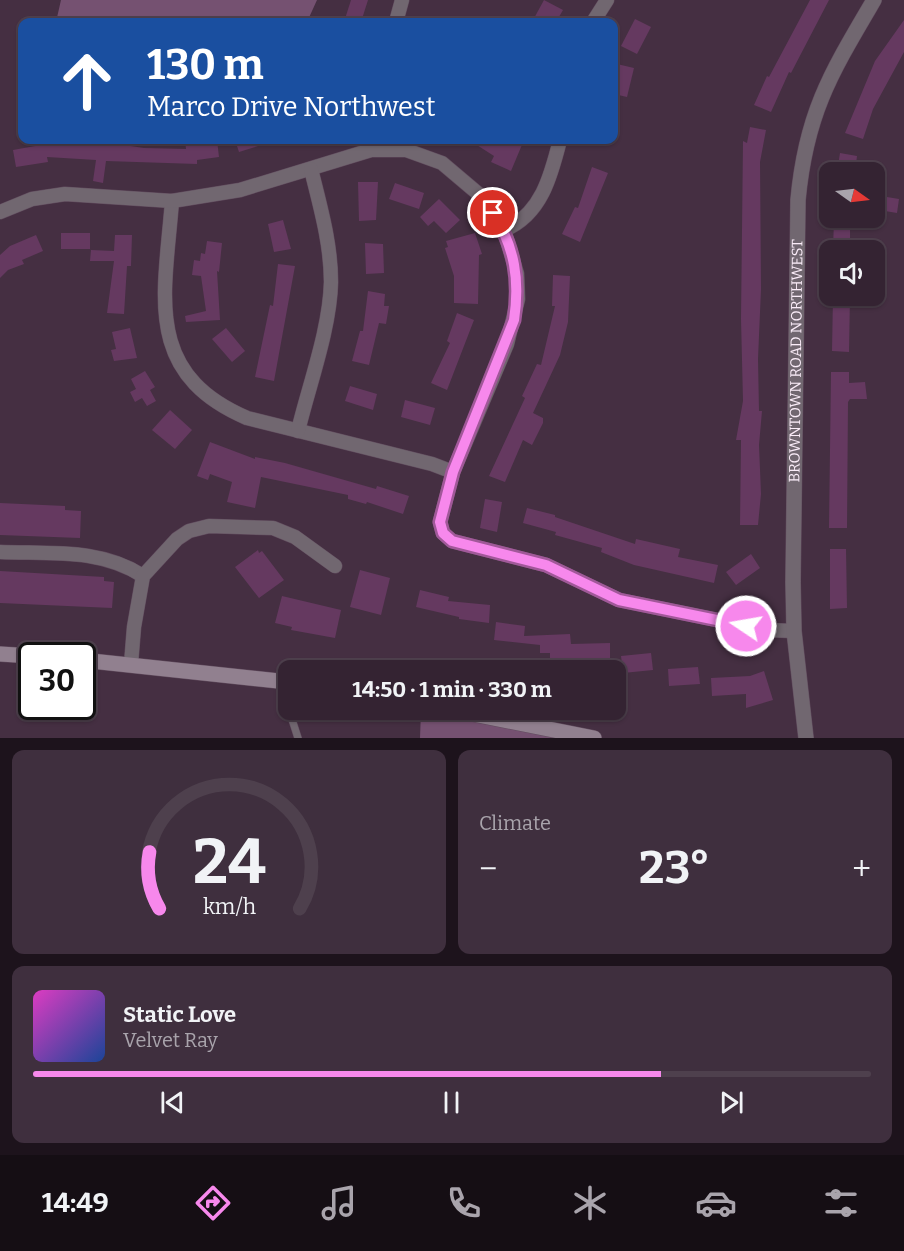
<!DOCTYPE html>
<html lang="en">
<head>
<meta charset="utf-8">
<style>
  :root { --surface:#342332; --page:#3f2f3e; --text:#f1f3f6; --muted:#a9a4ac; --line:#4e404d; --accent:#f788ec }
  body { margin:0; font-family:Bitter,serif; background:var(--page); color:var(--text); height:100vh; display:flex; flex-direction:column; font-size:22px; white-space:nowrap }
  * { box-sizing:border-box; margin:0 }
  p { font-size:20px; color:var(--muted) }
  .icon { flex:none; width:33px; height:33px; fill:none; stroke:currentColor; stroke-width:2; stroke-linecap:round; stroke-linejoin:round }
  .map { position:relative; height:738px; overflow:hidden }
  .side { display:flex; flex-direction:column; gap:12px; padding:12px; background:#1d131c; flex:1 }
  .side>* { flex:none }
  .top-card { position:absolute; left:18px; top:18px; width:600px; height:126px; border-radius:12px; box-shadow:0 2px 4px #0004,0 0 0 2px var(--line); background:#1a4fa0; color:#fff; overflow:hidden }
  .needle { width:39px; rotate:104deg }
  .buttons { position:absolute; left:819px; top:162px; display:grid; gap:12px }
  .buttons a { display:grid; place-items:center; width:66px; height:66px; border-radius:12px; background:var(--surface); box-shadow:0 2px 4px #0004,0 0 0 2px var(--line); font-size:30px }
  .speed { position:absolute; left:18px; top:642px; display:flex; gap:12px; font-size:30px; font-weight:700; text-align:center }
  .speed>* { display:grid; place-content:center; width:78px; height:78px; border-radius:50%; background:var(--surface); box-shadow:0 2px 4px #0004,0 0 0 2px var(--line); line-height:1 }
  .speed .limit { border:3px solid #111; border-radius:9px; background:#fff; color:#111 }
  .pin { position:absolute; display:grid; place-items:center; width:51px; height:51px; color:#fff; margin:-26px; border:3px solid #fff; border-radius:50%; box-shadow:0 2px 6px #0007 }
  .me { position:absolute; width:66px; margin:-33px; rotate:282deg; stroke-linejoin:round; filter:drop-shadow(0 0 4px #0008) }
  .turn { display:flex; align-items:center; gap:21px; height:126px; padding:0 30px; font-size:27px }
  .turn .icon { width:78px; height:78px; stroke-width:2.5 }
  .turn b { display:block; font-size:42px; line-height:51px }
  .big { font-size:45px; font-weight:700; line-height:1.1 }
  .side .card { flex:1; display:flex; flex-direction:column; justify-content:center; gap:9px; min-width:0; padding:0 21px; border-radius:12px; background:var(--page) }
  .side .dial { align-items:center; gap:0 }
  .dial svg { height:156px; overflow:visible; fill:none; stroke:var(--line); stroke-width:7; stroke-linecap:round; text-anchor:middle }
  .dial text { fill:var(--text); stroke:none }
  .song { display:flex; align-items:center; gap:18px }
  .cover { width:72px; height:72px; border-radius:9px; background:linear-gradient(135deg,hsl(310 70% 55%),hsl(220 70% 35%)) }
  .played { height:6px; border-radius:3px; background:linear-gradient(90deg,var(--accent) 75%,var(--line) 75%) }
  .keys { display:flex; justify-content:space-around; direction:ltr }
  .heat { display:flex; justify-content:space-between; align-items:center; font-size:33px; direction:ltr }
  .side .tiles { flex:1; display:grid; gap:12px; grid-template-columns:1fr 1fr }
  .card:last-child { grid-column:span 2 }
  .trip { position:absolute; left:278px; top:660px; width:348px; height:60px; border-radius:12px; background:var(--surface); box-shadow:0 2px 4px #0004,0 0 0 2px var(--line); font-weight:700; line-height:60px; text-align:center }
  .tabs { display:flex; height:96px; justify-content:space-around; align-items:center; background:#150e14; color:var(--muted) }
  .tabs .icon { width:42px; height:42px }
  .tabs .on { color:var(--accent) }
  .tabs b { font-size:27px; color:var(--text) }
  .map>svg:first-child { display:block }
  .green { fill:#755171 }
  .building { fill:#653960 }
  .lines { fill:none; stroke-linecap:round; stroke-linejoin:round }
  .service-casing { stroke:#624d5f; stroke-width:8 }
  .minor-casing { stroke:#624d5f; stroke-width:15 }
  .tertiary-casing { stroke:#624d5f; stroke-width:16 }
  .secondary-casing { stroke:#624d5f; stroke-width:16 }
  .service { stroke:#716770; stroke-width:7 }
  .minor { stroke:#716770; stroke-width:14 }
  .tertiary { stroke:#716770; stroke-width:15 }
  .secondary { stroke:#91808f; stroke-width:15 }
  .route-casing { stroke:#a15899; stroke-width:15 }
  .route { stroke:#f788ec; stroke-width:10 }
  .labels { text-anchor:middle; stroke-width:6; stroke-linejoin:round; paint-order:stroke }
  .street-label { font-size:15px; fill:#fbedf9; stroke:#251b24 }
</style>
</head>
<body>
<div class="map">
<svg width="904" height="738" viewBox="0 0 904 738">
  <rect width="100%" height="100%" fill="#452f42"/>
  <g class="green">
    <polygon points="61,0 317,0 307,22 56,22"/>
    <polygon points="421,710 457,710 572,738 420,738"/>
  </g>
  <g class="building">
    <polygon points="351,0 368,0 361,22 344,22"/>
    <polygon points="544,0 563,10 556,22 532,22"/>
    <polygon points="810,0 829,0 791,73 789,72 771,112 754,105 767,76 769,77"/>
    <polygon points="635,19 651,27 637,54 621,46"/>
    <polygon points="904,20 904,52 873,109 863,139 845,133 875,61"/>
    <polygon points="617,64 634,68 627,97 614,94"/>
    <polygon points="750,127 766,130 760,162 761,289 758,359 759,411 762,411 759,445 761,494 758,525 740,525 741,440 736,440 743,401 741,319 743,141 747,143"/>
    <polygon points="90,140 144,148 186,149 185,140 196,140 197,143 217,140 219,157 197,160 197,164 106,161 103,183 93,181 96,160 47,157 48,162 16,167 13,150 63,141"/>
    <polygon points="235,140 270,140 271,142 239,152"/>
    <polygon points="469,140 524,140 511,171 491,162 494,156"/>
    <polygon points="840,153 857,156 855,172 837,172"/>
    <polygon points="592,167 608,173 580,242 562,234 575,207 578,208"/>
    <polygon points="358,182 378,182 376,220 359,221"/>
    <polygon points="395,183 424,193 419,209 389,199"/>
    <polygon points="887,197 899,199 897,213 885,211"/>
    <polygon points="439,199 460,220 446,233 434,221 428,226 420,217"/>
    <polygon points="834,218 850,218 850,250 833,250"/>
    <polygon points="283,220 291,249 274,252 268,224"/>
    <rect x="61" y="233" width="29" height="16"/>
    <polygon points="475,233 482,254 479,255 478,304 454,303 454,276 445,248 448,247 446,241"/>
    <polygon points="36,235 43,251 22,260 24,264 8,270 0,278 0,255 10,246"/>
    <polygon points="115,235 132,235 131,266 127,266 124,314 107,313 114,261 90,261 91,250 114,251"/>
    <polygon points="207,241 222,243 219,272 217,271 220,320 186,322 185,316 206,311 201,276 192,275 194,260 200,261 201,253 205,254"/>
    <polygon points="365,243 383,244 384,273 366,274"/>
    <polygon points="278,264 295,266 274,381 255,377 270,305 273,306"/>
    <polygon points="553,275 570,276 568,322 560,355 533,413 543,418 543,423 532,445 523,440 505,482 489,476 525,398 522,396 530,379 537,364 541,365 555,306 552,306"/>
    <polygon points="368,291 385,294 384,306 389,306 386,324 379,323 369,365 352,361 360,331 363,331"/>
    <polygon points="833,296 850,296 849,352 832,351"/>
    <polygon points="457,313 474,320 447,390 431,383 450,343 447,341"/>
    <polygon points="130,328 137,358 114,361 111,350 116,349 112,332"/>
    <polygon points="226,328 245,351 232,362 212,339"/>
    <polygon points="145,371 155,387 150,390 156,401 147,406 142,398 135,402 130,392 136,389 131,379"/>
    <polygon points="831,372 849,372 849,383 865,382 867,399 850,399 848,402 847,528 829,528"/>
    <polygon points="350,386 377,394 373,410 345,401"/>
    <polygon points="405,400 435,408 430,425 401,417"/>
    <polygon points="170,410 192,430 175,449 152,430"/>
    <polygon points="210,442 255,459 255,457 285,463 376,489 377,486 409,496 403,514 367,502 366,504 348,499 348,495 261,477 255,508 227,502 232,482 210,474 208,480 197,476"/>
    <polygon points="485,499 502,502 497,532 480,528"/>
    <polygon points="0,503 65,506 65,510 81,511 80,538 0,535"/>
    <polygon points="527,508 555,515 555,517 635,544 636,539 680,549 678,557 718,565 714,583 634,565 601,552 602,548 555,535 556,532 523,523"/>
    <polygon points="830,549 846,549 847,608 830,609"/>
    <polygon points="258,550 259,553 262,551 284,580 259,598 235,567"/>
    <polygon points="751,554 760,568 736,585 726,572"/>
    <polygon points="360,570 390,578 381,615 350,607"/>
    <polygon points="0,571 104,577 104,581 114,582 112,608 0,603"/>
    <polygon points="420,590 449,597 448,601 490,605 489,623 459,619 459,617 416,607"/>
    <polygon points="282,596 341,610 335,638 291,630 292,627 275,623"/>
    <polygon points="496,622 525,626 524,636 570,634 571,644 610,643 610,660 582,661 580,658 550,659 550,653 540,653 540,645 494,640"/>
    <polygon points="651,653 653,670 623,673 621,656"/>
    <polygon points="698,667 700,684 669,686 668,669"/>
    <polygon points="764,671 773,700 746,708 746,694 712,696 711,678 750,676"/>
  </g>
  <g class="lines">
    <g class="service-casing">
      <g id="service">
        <polyline points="281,681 288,705"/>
        <polyline points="289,710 298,738"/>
      </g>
    </g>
    <g class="minor-casing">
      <g id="minor">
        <polyline points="396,22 402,0"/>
        <polyline points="593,22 607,0"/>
        <path d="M172 201C165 294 142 373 247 418L432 464 453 472"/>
        <polyline points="0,212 32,199 65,194 172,201 240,190 371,150 406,150 442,163 481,196 504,230 517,274 518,299 507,344 453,472 440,522 443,533 452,541 546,565 619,600 767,630 794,631"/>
        <path d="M504 230C541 215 551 176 560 140"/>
        <path d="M298 431C309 385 330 329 331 282 331 243 320 206 311 169"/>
        <path d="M0 552C50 554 100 548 143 576"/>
        <polyline points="131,664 134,627 143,576 177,539 189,531 209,526 273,528 295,537 335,566"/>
      </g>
    </g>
    <g class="tertiary-casing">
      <g id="tertiary">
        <path id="s1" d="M806 738 794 631 793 582 798 200C806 113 831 73 874 0"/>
      </g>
    </g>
    <g class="secondary-casing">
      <g id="secondary">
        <polyline points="0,654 32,656"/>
        <polyline points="82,660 288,682"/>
        <polyline points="453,710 594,738"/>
      </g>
    </g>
    <use href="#service" class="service"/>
    <use href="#minor" class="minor"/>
    <use href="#tertiary" class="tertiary"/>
    <use href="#secondary" class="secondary"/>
  </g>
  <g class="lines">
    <g class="route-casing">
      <path id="route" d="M493 213C515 247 520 281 514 320L453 472 440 522 443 533 452 541 546 565 619 600 746 626"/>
    </g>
    <use href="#route" class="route"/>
  </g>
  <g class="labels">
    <g class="street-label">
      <text dy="5" stroke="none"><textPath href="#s1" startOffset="378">BROWNTOWN ROAD NORTHWEST</textPath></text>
    </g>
  </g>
</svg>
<div class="buttons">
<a><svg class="needle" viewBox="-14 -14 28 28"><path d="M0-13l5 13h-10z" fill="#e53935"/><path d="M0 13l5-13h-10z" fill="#a9a4ac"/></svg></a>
<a><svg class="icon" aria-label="sound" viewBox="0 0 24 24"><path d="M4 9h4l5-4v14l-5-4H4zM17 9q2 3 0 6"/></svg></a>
</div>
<div class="speed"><div class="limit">30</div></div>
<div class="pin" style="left:493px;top:213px;background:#d93025"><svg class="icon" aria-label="arrive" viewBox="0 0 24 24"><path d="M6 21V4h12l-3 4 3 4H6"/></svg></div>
<svg class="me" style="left:746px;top:626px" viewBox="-20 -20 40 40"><circle r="17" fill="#f788ec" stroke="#fff" stroke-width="3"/><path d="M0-11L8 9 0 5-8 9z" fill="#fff"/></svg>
<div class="trip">14:50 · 1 min · 330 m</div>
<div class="top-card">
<div class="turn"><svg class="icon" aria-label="ahead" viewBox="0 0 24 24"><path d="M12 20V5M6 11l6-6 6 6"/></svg><div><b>130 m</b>Marco Drive Northwest</div></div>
</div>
</div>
<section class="side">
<div class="tiles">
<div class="card dial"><svg viewBox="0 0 100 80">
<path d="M14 69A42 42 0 1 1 86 69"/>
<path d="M14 69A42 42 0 0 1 9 40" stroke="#f788ec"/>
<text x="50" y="56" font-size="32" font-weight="700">24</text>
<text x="50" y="72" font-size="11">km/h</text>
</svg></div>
<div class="card"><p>Climate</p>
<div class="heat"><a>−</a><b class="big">23°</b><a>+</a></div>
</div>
<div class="card">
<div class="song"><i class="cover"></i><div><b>Static Love</b><p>Velvet Ray</p></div></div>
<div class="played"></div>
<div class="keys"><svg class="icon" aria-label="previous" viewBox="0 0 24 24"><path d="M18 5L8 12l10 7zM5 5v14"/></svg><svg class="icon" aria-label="pause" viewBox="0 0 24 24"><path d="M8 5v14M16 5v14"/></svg><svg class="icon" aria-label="next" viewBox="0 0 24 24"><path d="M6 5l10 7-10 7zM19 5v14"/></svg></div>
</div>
</div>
</section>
<nav class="tabs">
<b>14:49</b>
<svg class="icon on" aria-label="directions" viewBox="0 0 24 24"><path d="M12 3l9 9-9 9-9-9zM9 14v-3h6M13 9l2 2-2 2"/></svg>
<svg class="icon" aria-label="music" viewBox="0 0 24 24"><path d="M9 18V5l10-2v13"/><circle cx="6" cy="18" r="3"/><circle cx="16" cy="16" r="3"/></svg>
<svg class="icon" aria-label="phone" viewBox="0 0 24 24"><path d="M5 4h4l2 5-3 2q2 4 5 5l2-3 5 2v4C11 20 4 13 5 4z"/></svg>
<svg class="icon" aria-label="climate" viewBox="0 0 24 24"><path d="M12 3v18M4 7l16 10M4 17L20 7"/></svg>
<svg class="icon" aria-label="car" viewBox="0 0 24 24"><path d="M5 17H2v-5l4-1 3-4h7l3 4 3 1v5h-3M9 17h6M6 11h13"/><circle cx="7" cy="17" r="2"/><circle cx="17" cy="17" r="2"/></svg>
<svg class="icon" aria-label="filters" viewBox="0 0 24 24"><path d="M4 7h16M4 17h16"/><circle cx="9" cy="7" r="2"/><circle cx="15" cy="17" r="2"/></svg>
</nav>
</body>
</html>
